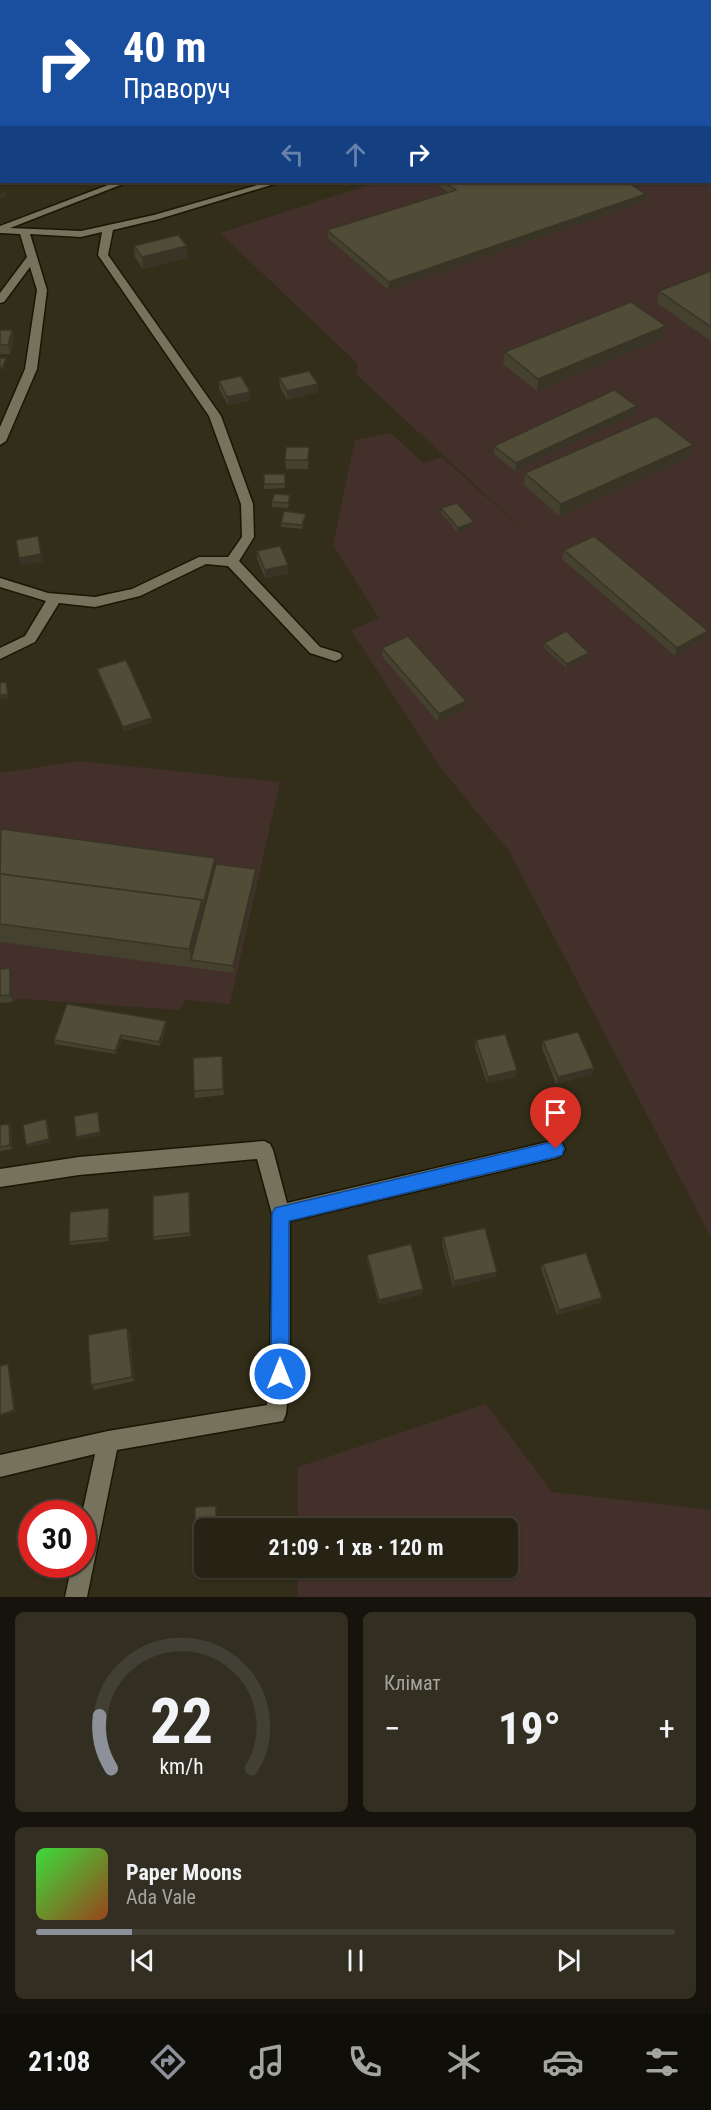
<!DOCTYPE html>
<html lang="uk">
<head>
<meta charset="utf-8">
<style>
  :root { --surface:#262214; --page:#322f22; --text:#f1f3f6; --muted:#a4a4a0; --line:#423f34; --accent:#8c9099 }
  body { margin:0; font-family:"Roboto Condensed",sans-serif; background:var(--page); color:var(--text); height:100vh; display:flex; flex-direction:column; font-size:22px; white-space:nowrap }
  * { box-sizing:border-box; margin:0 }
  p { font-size:20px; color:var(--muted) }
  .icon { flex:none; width:33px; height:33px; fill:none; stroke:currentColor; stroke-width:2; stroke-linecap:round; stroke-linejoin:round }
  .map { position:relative; height:1597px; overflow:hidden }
  .drawer { display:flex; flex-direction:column; gap:15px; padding:15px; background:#15130b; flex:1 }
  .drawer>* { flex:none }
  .banner { position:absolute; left:0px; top:0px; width:711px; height:183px; box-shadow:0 2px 4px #0004,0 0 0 2px var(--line); background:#1a4fa0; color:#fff; overflow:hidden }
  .speed { position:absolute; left:18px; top:1500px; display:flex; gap:12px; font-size:30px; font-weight:700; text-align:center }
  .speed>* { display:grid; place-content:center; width:78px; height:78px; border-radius:50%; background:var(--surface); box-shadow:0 2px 4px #0004,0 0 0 2px var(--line); line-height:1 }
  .speed .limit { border:9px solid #d22; background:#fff; color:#111 }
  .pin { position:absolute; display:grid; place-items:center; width:51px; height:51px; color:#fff; margin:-62px -26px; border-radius:50% 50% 50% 0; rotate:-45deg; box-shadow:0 0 6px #0007 }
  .pin .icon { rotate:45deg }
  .me { position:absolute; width:66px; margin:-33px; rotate:0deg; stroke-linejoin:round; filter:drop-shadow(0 0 4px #0008) }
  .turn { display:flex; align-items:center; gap:21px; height:126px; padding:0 24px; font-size:27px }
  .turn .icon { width:78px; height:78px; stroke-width:2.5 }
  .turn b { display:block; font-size:42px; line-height:51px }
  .lanes { display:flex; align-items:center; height:57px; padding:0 24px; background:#0003; justify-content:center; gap:30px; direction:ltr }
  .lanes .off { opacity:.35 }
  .big { font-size:45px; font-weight:700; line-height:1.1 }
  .drawer .card { flex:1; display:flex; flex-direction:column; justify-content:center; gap:9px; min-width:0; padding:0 21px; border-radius:9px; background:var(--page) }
  .drawer .dial { align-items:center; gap:0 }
  .dial svg { height:156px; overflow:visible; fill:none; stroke:var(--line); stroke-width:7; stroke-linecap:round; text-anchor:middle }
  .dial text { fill:var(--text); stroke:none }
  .song { display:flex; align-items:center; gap:18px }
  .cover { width:72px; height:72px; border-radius:9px; background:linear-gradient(135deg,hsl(120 70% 55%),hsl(20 70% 35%)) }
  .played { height:6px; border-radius:3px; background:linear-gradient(90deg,var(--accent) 15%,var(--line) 15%) }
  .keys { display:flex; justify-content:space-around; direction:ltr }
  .heat { display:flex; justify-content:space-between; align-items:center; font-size:33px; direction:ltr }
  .drawer .tiles { flex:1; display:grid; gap:15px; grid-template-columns:1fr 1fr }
  .card:last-child { grid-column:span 2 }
  .trip { position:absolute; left:194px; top:1518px; width:324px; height:60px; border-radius:9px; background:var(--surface); box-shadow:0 2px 4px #0004,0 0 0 2px var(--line); font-weight:700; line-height:60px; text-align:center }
  .tabs { display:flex; height:96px; justify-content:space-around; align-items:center; background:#0f0e08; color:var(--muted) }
  .tabs .icon { width:42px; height:42px }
  .tabs .current { color:var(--accent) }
  .tabs b { font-size:27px; color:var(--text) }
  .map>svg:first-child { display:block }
  .industrial { fill:#43302a }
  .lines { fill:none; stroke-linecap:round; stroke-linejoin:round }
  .minor-casing { stroke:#1a1604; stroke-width:3 }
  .minor { fill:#76725b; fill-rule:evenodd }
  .wall { fill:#45412f }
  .shaded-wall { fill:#383526 }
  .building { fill:#504c37; stroke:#383526; stroke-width:1.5 }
  .route { fill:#1a73e8; stroke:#114b97; stroke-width:1.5 }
</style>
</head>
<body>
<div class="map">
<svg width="711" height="1597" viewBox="0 0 711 1597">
  <rect width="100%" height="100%" fill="#322e1a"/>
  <g class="industrial">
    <polygon points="710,85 711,86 711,1237 509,851 439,766 351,630 379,618 333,545 355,440 391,433 423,463 442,457 531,537 357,375 357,363 220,233 378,182 710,182"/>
    <polygon points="79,761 280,782 230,1004 186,1000 179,1010 23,999 0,1002 0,773"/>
    <polygon points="486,1404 552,1492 711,1510 711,1597 298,1597 298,1568 507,1568 507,1528 298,1528 298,1467"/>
  </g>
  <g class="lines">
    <g class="minor-casing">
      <g id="minor">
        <polygon points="58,0 67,0 56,2"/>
        <polygon points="241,0 252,0 254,2 242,2"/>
        <polygon points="449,0 460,0 462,2 450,2"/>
        <polygon points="659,0 667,0 657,2"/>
        <rect x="0" y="27" width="2" height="4"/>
        <rect x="710" y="44" width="1" height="4"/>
        <polygon points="711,75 711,81 710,80 710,76"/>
        <rect x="0" y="133" width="2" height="6"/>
        <polygon points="116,182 128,182 10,228 81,231 154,215 268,182 281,182 159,219 113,230 108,255 221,416 253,504 254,537 239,561 320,647 340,653 342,656 340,659 335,661 310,653 228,566 206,564 140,596 95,607 59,603 35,642 0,659 0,648 25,636 46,601 0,587 0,578 48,593 95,597 132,589 199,557 228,557 242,537 241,504 209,416 98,255 102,232 81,237 30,234 47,290 37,369 6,441 0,445 0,427 25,369 37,290 30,267 4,302 0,303 0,293 27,257 20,234 0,233 0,226"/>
        <polygon points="556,1140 562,1143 565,1149 562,1155 556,1158 290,1221 290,1374 286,1414 283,1421 117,1450 87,1597 65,1597 72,1564 82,1564 82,1514 95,1454 0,1477 0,1455 108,1431 267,1405 270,1374 272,1214 257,1159 79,1175 0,1187 0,1169 79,1157 264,1141 270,1144 273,1150 287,1203"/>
      </g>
    </g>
    <use href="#minor" class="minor"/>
  </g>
  <g class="wall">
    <polygon points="88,0 112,0 113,2 88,2"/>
    <polygon points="489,0 509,0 508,2 488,2"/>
    <polygon points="626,0 639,0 637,2"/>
    <polygon points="710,95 711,95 711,105 710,104"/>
    <polygon points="439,182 627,182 646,194 644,202 388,290 328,238 327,230 448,192 438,185"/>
    <polygon points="134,246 188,258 143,269 135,257"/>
    <polygon points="711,271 711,341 657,303 659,291"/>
    <polygon points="0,330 12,330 14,339 10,354 0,354"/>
    <polygon points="663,338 537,391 503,364 505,352"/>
    <polygon points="279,378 318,384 318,392 287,400 280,387"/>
    <polygon points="219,381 250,392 250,400 228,405 219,389"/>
    <polygon points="637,406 635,414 515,471 494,454 494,446"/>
    <polygon points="693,445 690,457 559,516 524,485 525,473"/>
    <polygon points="309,447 308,469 286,469 285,460"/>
    <polygon points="285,474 285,488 264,489 264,484"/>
    <polygon points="290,499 288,508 272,507 272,502"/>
    <polygon points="441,508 474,522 473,526 457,532 441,513"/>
    <polygon points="306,518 302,529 281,527 281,523"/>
    <polygon points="564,550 705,639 675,656 562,559"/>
    <polygon points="257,551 288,574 265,578 257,559"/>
    <polygon points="544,643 589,653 588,657 566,668 543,647"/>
    <polygon points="382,648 466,701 465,709 438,722 382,656"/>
    <polygon points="97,669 153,722 124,731 98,673"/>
    <polygon points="0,831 216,864 257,877 234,973 0,942"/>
    <polygon points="10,968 13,975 13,1002 0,1003 0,969"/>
    <polygon points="166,1021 167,1025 160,1046 122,1039 116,1054 55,1044 54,1040"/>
    <polygon points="476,1040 517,1070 516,1077 487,1083 475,1047"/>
    <polygon points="543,1041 594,1068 592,1074 556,1084 542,1048"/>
    <polygon points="222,1056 223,1063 224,1095 195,1098 194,1091"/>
    <polygon points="0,1125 11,1127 12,1149 0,1151"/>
    <polygon points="190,1195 191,1236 154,1240 153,1237"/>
    <polygon points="110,1211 109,1241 71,1245 69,1242"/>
    <polygon points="443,1237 497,1272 495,1277 453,1287 442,1243"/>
    <polygon points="367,1255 423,1289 422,1294 379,1305 367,1260"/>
    <polygon points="543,1264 600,1303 557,1315 541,1269"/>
    <polygon points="127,1328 130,1332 134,1381 94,1390 91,1385"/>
    <polygon points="216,1506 217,1509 217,1528 204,1528 204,1557 197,1557 195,1554 195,1507"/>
  </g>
  <g class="shaded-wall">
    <polygon points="5,191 6,195 0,199 0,194"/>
    <polygon points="646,194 644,202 388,290 389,282"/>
    <polygon points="187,246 188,258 143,269 142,257"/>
    <polygon points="666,326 663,338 537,391 538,379"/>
    <polygon points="12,330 14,339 10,354 8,345"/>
    <polygon points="6,358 7,362 3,372 2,368"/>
    <polygon points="318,384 318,392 287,400 287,391"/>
    <polygon points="250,392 250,400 228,405 227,397"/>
    <polygon points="637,406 635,414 515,471 516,463"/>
    <polygon points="693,445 690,457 559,516 561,504"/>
    <polygon points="306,514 306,518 302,529 302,525"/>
    <polygon points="474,522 473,526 457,532 458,528"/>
    <polygon points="38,536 43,562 21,566 19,558"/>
    <polygon points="288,565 288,574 265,578 265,570"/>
    <polygon points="708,631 705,639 675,656 677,648"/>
    <polygon points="589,653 588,657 566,668 567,664"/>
    <polygon points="6,682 9,698 0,700 0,695"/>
    <polygon points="466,701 465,709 438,722 439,714"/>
    <polygon points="152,718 153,722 124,731 123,727"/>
    <polygon points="215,858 217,872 191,960 189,949 202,900"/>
    <polygon points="256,869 257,877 234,973 233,966"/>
    <polygon points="10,968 13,975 13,1002 10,995"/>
    <polygon points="166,1021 167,1025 160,1046 159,1042"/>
    <polygon points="121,1035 122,1039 116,1054 115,1051"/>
    <polygon points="222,1056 223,1063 224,1095 223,1089"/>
    <polygon points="594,1068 592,1074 556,1084 558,1077"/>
    <polygon points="517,1070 516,1077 487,1083 488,1077"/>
    <polygon points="98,1112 101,1135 77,1140 76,1137"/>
    <polygon points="46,1119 48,1122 51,1142 27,1148 26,1145"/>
    <polygon points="9,1124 11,1127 12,1149 10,1145"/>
    <polygon points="189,1192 190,1195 191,1236 190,1233"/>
    <polygon points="109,1208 110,1211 109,1241 108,1238"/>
    <polygon points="497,1272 495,1277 453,1287 454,1281"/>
    <polygon points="423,1289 422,1294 379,1305 379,1300"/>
    <polygon points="602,1298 600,1303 557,1315 559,1310"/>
    <polygon points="127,1328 130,1332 134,1381 132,1377"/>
    <polygon points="8,1364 9,1366 16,1412 0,1417"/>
    <polygon points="216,1506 217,1509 217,1528 216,1528"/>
  </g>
  <g class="building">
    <polygon points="281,0 293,0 290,2 279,1"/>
    <polygon points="685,0 699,0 698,2"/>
    <polygon points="0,98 2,99 2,109 0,108"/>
    <polygon points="444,182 627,182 646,194 389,282 327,230 456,190"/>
    <polygon points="178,235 187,246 142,257 134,246"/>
    <polygon points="711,271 711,327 659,291"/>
    <polygon points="631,302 666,326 538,379 505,352"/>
    <polygon points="0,330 12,330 8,345 0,345"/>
    <polygon points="0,358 6,358 2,368 0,368"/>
    <polygon points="309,371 318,384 287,391 279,378"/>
    <polygon points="241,376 250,392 227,397 219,381"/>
    <polygon points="614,390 637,406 516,463 494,446"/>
    <polygon points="656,416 693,445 561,504 525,473"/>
    <polygon points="286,447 309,447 308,460 285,460"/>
    <rect x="264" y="474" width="21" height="10"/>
    <polygon points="274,494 290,495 288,503 272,502"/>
    <polygon points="457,503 474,522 458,528 441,508"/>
    <polygon points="284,511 306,514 302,525 281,523"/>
    <polygon points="38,536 41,554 19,558 16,540"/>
    <polygon points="594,536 708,631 677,648 564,550"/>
    <polygon points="280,546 288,565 265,570 257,551"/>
    <polygon points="566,631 589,653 567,664 544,643"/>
    <polygon points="408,636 466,701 439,714 382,648"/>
    <polygon points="126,660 152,718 123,727 97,669"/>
    <polygon points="6,682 8,694 0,695 0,683"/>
    <polygon points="1,829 215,858 203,905 202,900 0,874"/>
    <polygon points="216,864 256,869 233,966 191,960"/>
    <polygon points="0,874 202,900 189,949 0,924"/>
    <polygon points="10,968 10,995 0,996 0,969"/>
    <polygon points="67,1004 166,1021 159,1042 121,1035 115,1051 54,1040"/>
    <polygon points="578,1032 594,1068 558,1077 543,1041"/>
    <polygon points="505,1034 517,1070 488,1077 476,1040"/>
    <polygon points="222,1056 223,1089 194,1091 193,1058"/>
    <polygon points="98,1112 100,1132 76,1137 74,1116"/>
    <polygon points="46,1119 49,1139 26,1145 23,1125"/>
    <polygon points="9,1124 10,1145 0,1147 0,1125"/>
    <polygon points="189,1192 190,1233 153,1237 153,1196"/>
    <polygon points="109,1208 108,1238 69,1242 70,1212"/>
    <polygon points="485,1228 497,1272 454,1281 443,1237"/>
    <polygon points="411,1244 423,1289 379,1300 367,1255"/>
    <polygon points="586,1253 602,1298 559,1310 543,1264"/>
    <polygon points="127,1328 132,1377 91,1385 88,1335"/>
    <polygon points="8,1364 14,1410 0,1415 0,1366"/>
    <polygon points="216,1506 216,1528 204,1528 204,1554 195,1554 195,1507"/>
  </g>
  <polygon class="route" points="556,1141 562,1144 564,1149 562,1155 556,1157 289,1221 289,1374 286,1380 280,1383 273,1380 271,1374 272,1214 275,1208"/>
</svg>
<div class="speed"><div class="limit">30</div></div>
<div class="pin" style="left:556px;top:1149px;background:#d93025"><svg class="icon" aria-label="arrive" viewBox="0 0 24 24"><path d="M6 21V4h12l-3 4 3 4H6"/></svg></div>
<svg class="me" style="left:280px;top:1374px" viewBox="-20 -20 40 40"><circle r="17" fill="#1a73e8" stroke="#fff" stroke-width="3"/><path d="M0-11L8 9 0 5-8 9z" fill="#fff"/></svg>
<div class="trip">21:09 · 1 хв · 120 m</div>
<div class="banner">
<div class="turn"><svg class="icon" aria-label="right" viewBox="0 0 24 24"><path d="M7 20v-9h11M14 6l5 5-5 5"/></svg><div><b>40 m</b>Праворуч</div></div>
<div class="lanes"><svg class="icon off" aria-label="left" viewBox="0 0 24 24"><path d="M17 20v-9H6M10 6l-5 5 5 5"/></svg><svg class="icon off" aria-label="ahead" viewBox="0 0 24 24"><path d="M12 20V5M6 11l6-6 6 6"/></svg><svg class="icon" aria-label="right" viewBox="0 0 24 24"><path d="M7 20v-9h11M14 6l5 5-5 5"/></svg></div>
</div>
</div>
<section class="drawer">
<div class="tiles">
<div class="card dial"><svg viewBox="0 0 100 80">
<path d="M14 69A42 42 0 1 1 86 69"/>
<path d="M14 69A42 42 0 0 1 8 42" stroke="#8c9099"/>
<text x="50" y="56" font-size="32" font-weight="700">22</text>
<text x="50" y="72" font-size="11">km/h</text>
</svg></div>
<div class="card"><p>Клімат</p>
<div class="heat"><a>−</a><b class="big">19°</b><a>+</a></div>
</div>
<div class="card">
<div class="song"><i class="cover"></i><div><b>Paper Moons</b><p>Ada Vale</p></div></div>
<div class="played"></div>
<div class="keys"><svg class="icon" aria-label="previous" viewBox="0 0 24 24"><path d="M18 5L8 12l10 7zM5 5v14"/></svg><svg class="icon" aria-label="pause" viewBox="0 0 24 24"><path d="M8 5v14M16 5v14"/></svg><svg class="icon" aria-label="next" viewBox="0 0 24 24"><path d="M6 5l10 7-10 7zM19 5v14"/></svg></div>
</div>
</div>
</section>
<nav class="tabs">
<b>21:08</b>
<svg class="icon current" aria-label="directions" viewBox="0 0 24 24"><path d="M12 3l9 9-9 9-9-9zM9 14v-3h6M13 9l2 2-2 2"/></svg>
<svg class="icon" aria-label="music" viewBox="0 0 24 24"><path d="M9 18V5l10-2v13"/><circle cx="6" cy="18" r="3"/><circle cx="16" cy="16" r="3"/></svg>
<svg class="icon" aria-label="phone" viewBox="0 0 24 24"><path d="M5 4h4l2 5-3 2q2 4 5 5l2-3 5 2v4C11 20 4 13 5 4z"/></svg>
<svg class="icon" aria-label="climate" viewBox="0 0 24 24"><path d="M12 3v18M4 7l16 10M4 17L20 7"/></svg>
<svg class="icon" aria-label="car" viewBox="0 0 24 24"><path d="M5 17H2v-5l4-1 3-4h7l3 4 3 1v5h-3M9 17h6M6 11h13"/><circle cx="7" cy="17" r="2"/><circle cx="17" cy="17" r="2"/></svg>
<svg class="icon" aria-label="filters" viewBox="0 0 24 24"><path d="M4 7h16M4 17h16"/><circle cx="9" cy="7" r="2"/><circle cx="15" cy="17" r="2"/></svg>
</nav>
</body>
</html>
